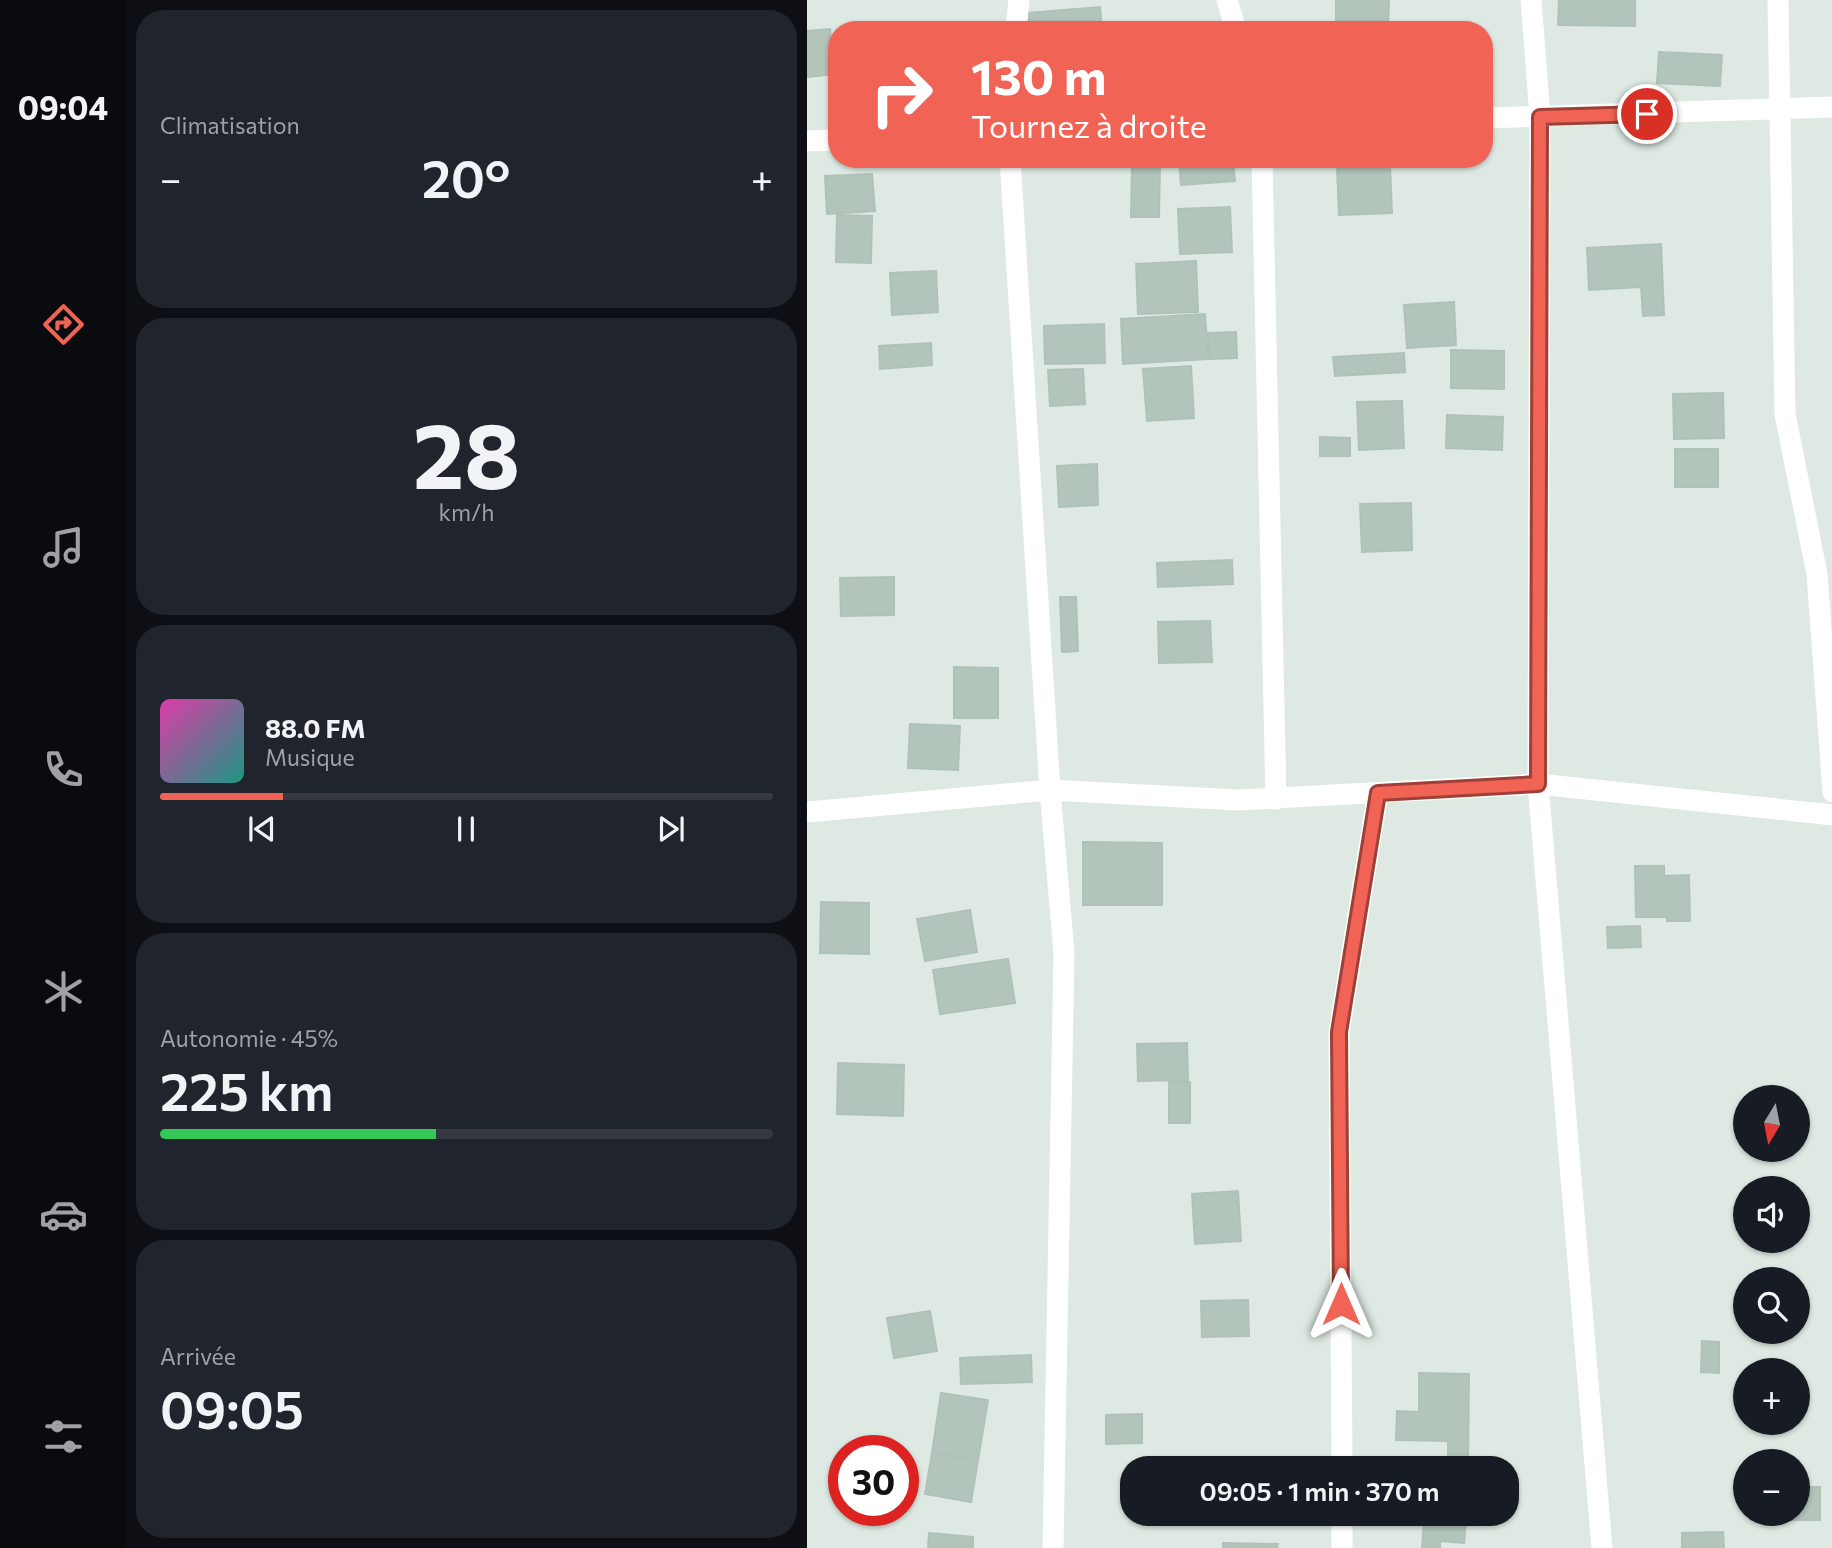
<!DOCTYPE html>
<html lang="fr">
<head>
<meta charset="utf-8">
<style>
  :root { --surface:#171b24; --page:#20242c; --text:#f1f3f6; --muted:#9ea1a6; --line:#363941; --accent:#f16354 }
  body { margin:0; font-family:Commissioner,sans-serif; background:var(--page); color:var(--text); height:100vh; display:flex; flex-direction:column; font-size:26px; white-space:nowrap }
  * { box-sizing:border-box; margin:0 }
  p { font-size:23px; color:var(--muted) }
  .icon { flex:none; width:38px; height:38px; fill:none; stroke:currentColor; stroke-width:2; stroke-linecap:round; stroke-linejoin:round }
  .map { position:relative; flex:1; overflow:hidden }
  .side { display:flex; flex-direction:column; gap:10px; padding:10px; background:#0d0f14; width:681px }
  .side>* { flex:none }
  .top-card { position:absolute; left:21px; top:21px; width:665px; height:147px; border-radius:28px; box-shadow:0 2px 5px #0004; background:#f16354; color:#fff; overflow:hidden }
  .needle { width:46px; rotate:190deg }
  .controls { position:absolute; left:926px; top:1085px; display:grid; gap:14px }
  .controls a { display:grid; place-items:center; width:77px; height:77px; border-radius:50%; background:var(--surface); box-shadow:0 2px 5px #0004; font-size:35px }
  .speed { position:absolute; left:21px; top:1435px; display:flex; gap:14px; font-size:35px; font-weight:700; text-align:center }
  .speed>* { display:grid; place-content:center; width:91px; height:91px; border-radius:50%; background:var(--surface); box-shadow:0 2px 5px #0004; line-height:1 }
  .speed .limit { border:10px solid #d22; background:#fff; color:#111 }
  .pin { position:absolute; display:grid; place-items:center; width:60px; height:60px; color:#fff; margin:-30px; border:4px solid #fff; border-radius:50%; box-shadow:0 2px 7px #0007 }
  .me { position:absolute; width:77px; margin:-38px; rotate:0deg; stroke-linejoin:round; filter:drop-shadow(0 0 5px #0008) }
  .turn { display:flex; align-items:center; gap:24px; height:147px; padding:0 28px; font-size:32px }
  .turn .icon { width:91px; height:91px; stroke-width:2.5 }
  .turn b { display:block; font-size:49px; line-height:60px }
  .big { font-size:52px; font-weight:600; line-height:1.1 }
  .side .widget { flex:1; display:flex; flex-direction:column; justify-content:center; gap:10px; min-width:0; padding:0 24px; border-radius:28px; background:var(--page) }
  .side .dial { align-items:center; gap:0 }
  .dial b { font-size:91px; line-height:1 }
  .song { display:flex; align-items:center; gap:21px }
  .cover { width:84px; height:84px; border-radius:10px; background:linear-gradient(135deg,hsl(320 70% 55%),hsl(170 70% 35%)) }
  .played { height:7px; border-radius:4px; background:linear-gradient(90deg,var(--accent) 20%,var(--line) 20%) }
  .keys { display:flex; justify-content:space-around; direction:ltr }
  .heat { display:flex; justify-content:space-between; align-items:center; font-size:38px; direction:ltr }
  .charge { height:10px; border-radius:5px; background:linear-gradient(90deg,#34c759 45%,var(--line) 0) }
  .trip { position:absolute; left:313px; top:1456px; width:399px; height:70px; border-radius:28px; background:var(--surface); box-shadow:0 2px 5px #0004; font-weight:600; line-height:70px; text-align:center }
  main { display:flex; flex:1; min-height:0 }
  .tabs { display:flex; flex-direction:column; width:126px; justify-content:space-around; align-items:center; background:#090b0e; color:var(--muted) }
  .tabs .icon { width:49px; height:49px }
  .tabs .on { color:var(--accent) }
  .tabs b { font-size:32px; color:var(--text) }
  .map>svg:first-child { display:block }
  .building { fill:#b3c4bb; stroke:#b0c2b8; stroke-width:2 }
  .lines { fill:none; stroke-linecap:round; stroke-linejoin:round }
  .minor { stroke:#fff; stroke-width:21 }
  .route-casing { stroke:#9d4037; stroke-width:18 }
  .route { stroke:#f16354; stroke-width:12 }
</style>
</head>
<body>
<main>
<nav class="tabs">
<b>09:04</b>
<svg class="icon on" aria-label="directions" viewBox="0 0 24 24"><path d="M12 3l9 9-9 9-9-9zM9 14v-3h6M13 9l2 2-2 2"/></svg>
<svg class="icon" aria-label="music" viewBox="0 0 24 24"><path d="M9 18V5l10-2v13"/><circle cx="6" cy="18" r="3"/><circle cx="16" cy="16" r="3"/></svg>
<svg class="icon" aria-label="phone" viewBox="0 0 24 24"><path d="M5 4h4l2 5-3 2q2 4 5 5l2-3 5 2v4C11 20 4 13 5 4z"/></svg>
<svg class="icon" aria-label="climate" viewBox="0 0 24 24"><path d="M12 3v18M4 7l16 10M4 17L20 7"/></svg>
<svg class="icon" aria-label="car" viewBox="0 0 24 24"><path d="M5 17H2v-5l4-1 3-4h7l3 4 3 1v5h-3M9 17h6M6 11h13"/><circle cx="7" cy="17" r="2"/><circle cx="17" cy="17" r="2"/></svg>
<svg class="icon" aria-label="filters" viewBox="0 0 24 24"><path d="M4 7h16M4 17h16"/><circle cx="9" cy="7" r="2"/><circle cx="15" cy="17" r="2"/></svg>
</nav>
<section class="side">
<div class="widget"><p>Climatisation</p>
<div class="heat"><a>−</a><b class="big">20°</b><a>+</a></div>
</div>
<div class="widget dial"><b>28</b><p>km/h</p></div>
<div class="widget">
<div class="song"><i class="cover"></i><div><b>88.0 FM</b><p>Musique</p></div></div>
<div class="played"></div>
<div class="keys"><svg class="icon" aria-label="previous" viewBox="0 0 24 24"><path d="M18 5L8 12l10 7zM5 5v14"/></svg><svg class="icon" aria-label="pause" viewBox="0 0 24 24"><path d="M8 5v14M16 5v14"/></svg><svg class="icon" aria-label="next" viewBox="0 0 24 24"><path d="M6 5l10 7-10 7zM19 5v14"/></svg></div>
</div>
<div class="widget"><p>Autonomie · 45%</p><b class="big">225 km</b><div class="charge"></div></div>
<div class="widget"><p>Arrivée</p><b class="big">09:05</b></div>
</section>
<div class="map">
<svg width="1026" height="1548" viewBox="0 0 1026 1548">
  <rect width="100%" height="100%" fill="#dde9e2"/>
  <g class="building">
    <polygon points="529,0 582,0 581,30 529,30"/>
    <polygon points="752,0 828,0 828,26 751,25"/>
    <polygon points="293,7 295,30 222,30 221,13"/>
    <polygon points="23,29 27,74 0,77 0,31"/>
    <polygon points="852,52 915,55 913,86 850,83"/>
    <polygon points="372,159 426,159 428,181 374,185"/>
    <polygon points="325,164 353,165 352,217 324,217"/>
    <polygon points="583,165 585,213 532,215 530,167"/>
    <polygon points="65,174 68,211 20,214 18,176"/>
    <polygon points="423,207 425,252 373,254 371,209"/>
    <polygon points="30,215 65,216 64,263 29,262"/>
    <polygon points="854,244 857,315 836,316 834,287 782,290 780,248"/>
    <polygon points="389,261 391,312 331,314 329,264"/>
    <polygon points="129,271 131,312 85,315 83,273"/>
    <polygon points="647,302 649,345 600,348 597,305"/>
    <polygon points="398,314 401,359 316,364 314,319"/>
    <polygon points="297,324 298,363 238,364 237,326"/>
    <polygon points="429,332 430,358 402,359 401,333"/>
    <polygon points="124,343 125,365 73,369 72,346"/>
    <polygon points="644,350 697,351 697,389 644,388"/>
    <polygon points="597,353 598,372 528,376 526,357"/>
    <polygon points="384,366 387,418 340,421 336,369"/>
    <polygon points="276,369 278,404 243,406 241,370"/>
    <polygon points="916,393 917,438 867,439 866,394"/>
    <polygon points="595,401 597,448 552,450 550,402"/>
    <polygon points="640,415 696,417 695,450 639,448"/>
    <polygon points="513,437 543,438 543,456 513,456"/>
    <rect x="868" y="449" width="43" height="38"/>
    <polygon points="290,464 291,505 252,507 250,466"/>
    <polygon points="604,503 605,550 555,552 553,504"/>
    <polygon points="425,560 426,584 351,587 350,563"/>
    <polygon points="87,577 87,615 34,616 33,578"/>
    <polygon points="253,597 269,597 271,651 255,652"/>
    <polygon points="403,621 405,662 352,663 351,622"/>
    <polygon points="147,667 191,668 191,718 147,718"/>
    <polygon points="103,724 153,726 151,770 101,768"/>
    <polygon points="276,842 355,843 355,905 276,905"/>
    <polygon points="828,866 857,866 857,876 882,875 883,921 860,921 860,917 829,917"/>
    <polygon points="14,902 62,903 62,954 13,953"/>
    <polygon points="163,910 170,952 118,961 110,919"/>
    <polygon points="833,926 834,947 801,948 800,927"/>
    <polygon points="201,959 208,1003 133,1014 126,970"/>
    <polygon points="380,1043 381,1080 331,1081 330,1044"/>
    <polygon points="31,1063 97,1065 96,1116 30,1114"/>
    <rect x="362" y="1082" width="21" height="41"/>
    <polygon points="431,1191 434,1241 388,1244 385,1194"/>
    <polygon points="441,1300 442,1336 395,1337 394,1301"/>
    <polygon points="123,1311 130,1351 87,1358 80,1318"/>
    <polygon points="895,1341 912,1342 912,1373 894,1372"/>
    <polygon points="224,1355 225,1382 154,1384 153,1358"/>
    <polygon points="612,1373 662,1374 661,1468 641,1468 641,1441 589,1440 590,1411 612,1412"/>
    <polygon points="134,1393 181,1400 171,1460 125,1453"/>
    <polygon points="335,1414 335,1443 299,1444 299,1415"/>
    <polygon points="125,1453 171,1460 164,1502 118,1494"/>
    <polygon points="990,1487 1013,1487 1013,1520 978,1520 978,1514 990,1514"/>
    <polygon points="617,1518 659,1521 657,1543 633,1541 633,1548 615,1548"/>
    <polygon points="916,1532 917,1548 875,1548 875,1533"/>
    <polygon points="122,1533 166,1537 166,1548 121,1548"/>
    <polygon points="416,1543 471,1544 470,1548 416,1548"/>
  </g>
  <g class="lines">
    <g class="minor">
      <polyline points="420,0 429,30"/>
      <polyline points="724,0 733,117 731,784 795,1548"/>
      <polyline points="971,0 978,414 1010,574 1026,792"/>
      <polyline points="209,30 212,0"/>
      <polyline points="677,118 1026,107"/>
      <polyline points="0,141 30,140"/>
      <polyline points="203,159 243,790 257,953 246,1548"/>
      <polyline points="455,159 469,799"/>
      <polyline points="0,812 243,790 431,800 731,784 1026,815"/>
      <polyline points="535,1468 532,1032 571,793"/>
      <polyline points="535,1514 535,1548"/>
    </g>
  </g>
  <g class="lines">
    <g class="route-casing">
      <polyline id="route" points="534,1304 532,1032 571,793 731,784 733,117 840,114"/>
    </g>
    <use href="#route" class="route"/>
  </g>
</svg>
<div class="controls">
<a><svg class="needle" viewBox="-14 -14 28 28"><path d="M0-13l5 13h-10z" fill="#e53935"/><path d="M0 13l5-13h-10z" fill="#9ea1a6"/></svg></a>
<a><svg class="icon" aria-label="sound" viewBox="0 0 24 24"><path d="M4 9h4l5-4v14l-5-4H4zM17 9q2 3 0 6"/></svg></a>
<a><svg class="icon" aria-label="search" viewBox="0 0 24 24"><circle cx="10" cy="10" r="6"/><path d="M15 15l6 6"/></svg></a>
<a>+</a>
<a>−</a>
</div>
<div class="speed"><div class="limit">30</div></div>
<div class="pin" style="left:840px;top:114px;background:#d93025"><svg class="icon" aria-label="arrive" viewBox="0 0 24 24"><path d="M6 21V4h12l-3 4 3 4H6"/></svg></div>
<svg class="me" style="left:534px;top:1304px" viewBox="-20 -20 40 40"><path d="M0-17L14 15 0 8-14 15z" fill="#f16354" stroke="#fff" stroke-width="4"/></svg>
<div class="trip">09:05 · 1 min · 370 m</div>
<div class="top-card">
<div class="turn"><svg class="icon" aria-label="right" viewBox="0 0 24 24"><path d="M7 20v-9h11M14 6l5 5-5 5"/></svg><div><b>130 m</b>Tournez à droite</div></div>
</div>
</div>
</main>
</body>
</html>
